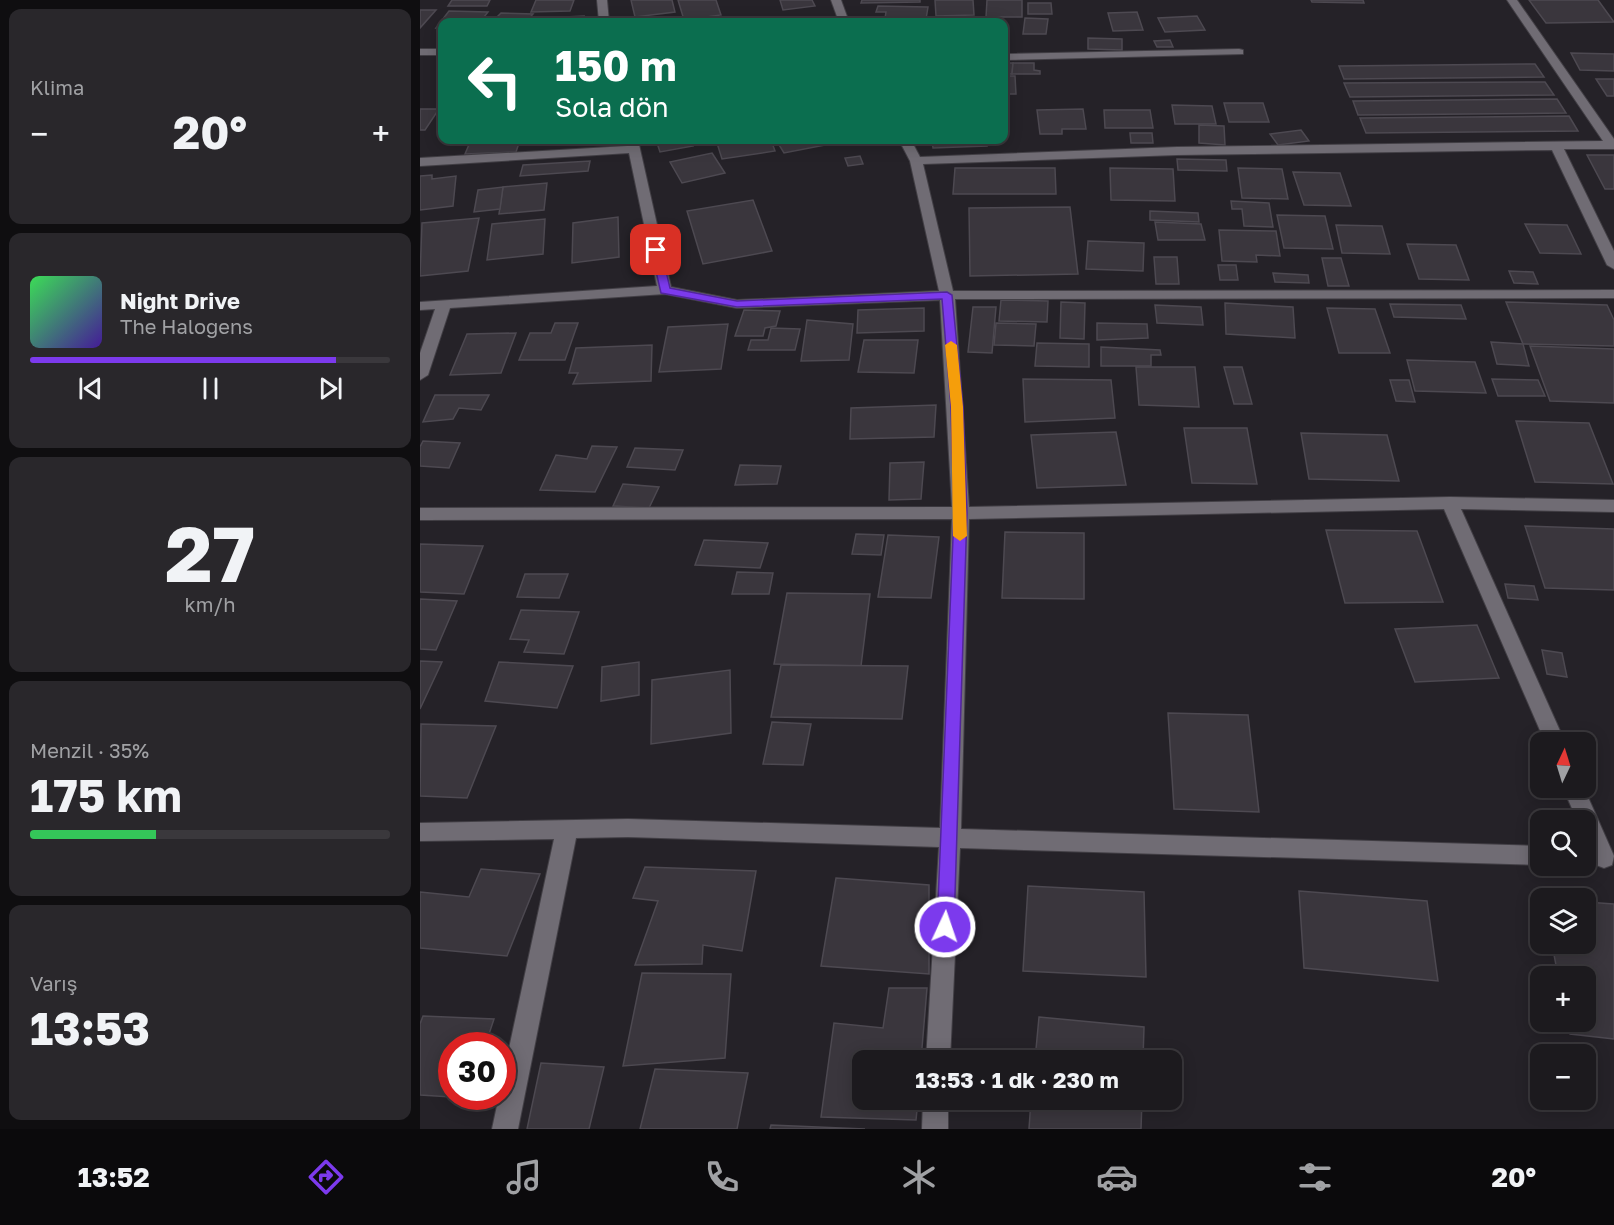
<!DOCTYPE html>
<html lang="tr">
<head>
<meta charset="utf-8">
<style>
  :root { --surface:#1c1a1e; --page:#29272b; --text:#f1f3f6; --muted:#a0a1a4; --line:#3a383c; --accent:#7c3aed }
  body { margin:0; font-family:"Golos Text",sans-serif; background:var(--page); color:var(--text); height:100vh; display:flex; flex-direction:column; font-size:22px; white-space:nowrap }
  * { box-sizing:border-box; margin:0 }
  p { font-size:20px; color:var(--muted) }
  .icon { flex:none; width:33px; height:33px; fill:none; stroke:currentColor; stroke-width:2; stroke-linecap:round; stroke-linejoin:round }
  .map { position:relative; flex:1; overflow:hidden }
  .drawer { display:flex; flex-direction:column; gap:9px; padding:9px; background:#0f0e10; width:420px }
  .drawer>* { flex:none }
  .guide { position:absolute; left:18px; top:18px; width:570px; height:126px; border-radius:12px; box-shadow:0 3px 15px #0003,0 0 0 2px var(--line); background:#0b6e4f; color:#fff; overflow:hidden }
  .needle { width:39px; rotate:4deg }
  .fabs { position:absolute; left:1110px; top:732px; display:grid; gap:12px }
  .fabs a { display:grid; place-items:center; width:66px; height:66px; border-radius:12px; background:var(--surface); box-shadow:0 3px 15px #0003,0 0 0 2px var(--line); font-size:30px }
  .speed { position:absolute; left:18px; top:1032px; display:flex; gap:12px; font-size:30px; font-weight:700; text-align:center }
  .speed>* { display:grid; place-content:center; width:78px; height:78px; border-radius:50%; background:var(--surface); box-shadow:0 3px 15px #0003,0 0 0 2px var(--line); line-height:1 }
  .speed .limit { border:9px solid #d22; background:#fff; color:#111 }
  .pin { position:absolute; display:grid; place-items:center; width:51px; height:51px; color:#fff; margin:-26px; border-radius:12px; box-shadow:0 3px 9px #0006 }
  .me { position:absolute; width:66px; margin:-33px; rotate:3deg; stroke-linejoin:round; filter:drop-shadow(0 0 4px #0008) }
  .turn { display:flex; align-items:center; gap:21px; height:126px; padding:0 18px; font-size:27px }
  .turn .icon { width:78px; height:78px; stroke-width:2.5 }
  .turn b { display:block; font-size:42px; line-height:51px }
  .big { font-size:45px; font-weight:700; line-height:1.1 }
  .drawer .tile { flex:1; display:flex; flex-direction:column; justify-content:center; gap:9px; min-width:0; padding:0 21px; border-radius:12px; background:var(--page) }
  .drawer .dial { align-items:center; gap:0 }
  .dial b { font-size:78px; line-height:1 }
  .song { display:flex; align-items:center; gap:18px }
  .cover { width:72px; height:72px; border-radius:9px; background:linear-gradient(135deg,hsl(130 70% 55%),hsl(260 70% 35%)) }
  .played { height:6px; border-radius:3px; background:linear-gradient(90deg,var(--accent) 85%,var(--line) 85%) }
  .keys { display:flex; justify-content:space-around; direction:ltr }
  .heat { display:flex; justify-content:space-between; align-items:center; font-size:33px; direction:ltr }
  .charge { height:9px; border-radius:4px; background:linear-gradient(90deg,#34c759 35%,var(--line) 0) }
  .trip { position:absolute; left:432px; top:1050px; width:330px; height:60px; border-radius:12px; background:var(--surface); box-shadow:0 3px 15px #0003,0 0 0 2px var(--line); font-weight:700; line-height:60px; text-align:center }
  .menu { display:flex; height:96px; justify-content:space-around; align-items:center; background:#0b0a0c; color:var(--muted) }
  .menu .icon { width:42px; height:42px }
  .menu .selected { color:var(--accent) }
  .menu b { font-size:27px; color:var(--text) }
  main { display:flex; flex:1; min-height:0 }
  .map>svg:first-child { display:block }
  .building { fill:#3a363d; stroke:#4d4951; stroke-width:1.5 }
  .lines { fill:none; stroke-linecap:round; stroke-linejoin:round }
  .street-casing { stroke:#423f45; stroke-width:2 }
  .street { fill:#706c74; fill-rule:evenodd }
  .route { fill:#7c3aed; stroke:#51269a; stroke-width:1.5 }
  .slow { fill:#f59e0b }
</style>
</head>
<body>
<main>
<section class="drawer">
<div class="tile"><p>Klima</p>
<div class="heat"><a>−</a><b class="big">20°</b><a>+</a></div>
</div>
<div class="tile">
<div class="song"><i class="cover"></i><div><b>Night Drive</b><p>The Halogens</p></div></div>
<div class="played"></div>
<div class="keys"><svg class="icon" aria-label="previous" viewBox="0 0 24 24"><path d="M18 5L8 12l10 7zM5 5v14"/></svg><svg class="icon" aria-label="pause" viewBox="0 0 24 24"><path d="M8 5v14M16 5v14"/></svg><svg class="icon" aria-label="next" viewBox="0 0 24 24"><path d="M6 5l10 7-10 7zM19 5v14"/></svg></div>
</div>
<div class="tile dial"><b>27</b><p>km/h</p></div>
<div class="tile"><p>Menzil · 35%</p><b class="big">175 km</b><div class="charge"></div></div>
<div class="tile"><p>Varış</p><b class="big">13:53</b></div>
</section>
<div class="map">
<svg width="1194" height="1129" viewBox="0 0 1194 1129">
  <rect width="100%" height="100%" fill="#252228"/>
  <g class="building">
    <polygon points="32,0 70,0 67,6 28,6"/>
    <polygon points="116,0 154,0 150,11 111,12"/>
    <polygon points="211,0 252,0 255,12 215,17"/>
    <polygon points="258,0 296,0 301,15 264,20"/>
    <polygon points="360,0 392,0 395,6 363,10"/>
    <polygon points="442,0 500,0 500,2 441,3"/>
    <polygon points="515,0 553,0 554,15 516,16"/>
    <polygon points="567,0 602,0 602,17 566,17"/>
    <polygon points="891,0 943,0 944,3 892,2"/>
    <polygon points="1109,0 1178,0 1194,22 1126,23"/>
    <polygon points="608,3 631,3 632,14 608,14"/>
    <polygon points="458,6 508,7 506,19 465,18 466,12 456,12"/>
    <polygon points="0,10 16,10 0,28"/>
    <polygon points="29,11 68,12 60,22 22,22 22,28 16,28"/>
    <polygon points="717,12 723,30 693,31 688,13"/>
    <polygon points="81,13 113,14 106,22 72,22"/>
    <polygon points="164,16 162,22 123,22 124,18"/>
    <polygon points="777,16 785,30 745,32 738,18"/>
    <polygon points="605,18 628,19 626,34 603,34"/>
    <polygon points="668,38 702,39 702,50 668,49"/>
    <polygon points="750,40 753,47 737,47 734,41"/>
    <polygon points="1151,53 1194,54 1194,71 1160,70"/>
    <polygon points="584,63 593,63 592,74 584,74"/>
    <polygon points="593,63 614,63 614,70 620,71 620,74 592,74"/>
    <polygon points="1115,64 1124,77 924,79 919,66"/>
    <polygon points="584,76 595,76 596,94 584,94"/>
    <polygon points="1176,79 1194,79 1194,96 1187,96"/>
    <polygon points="1125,82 1134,95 930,97 924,83"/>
    <polygon points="1137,99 1146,113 938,115 933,101"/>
    <polygon points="804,103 843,103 849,122 809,122"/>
    <polygon points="752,105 792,106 796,124 755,124"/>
    <polygon points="0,109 19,109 5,130 0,130"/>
    <polygon points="663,109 666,129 642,129 642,134 620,134 617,110"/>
    <polygon points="684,110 730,110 733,128 685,128"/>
    <polygon points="1149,116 1158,131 946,133 940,118"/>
    <polygon points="779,125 804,126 805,145 779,143"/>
    <polygon points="881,130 889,141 858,145 850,134"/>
    <polygon points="710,133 732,133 733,143 711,143"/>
    <polygon points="51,140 100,140 96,152 45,154"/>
    <polygon points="236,140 270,140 273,146 240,152"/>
    <polygon points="296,140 351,140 355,151 302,159"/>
    <polygon points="356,140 431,140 364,153"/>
    <polygon points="512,140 566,140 567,146 513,148"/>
    <polygon points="292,153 305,173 262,183 250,162"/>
    <polygon points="1167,155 1194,155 1194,189 1185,189"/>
    <polygon points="440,156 443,164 428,166 425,158"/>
    <polygon points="757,159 806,160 807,171 758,170"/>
    <polygon points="170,161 168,171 100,176 103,165"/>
    <polygon points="535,168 635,168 636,194 533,194"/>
    <polygon points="690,168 753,169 755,201 691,200"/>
    <polygon points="818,168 862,169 868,199 822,198"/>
    <polygon points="873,172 920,173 931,206 884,205"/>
    <polygon points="12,175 12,179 36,176 33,206 0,210 0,176"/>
    <polygon points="127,183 124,210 79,214 83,187"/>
    <polygon points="83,187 80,209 54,212 58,190"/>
    <polygon points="333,200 352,251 283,264 267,211"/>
    <polygon points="811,201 849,203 853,227 824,226 822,209 812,209"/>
    <polygon points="650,207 658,274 550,276 549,208"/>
    <polygon points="730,211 778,213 779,222 730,220"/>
    <polygon points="857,215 905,216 913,249 864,248"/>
    <polygon points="198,217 199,257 152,263 153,223"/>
    <polygon points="59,218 48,271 0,276 2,223"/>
    <polygon points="125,219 123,254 67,260 72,224"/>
    <polygon points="735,222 781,224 785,240 738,240"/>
    <polygon points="1105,224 1147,225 1161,254 1120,253"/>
    <polygon points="916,225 962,226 970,254 922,253"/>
    <polygon points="799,230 856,231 860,256 836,255 837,262 802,261"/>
    <polygon points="668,241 724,243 723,271 666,269"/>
    <polygon points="987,244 1036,245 1049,280 999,279"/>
    <polygon points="734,257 757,257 759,284 736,284"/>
    <polygon points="902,258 921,258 929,286 908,286"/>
    <polygon points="798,265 816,265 818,280 800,280"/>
    <polygon points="1089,271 1113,272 1118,284 1094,283"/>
    <polygon points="853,273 888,275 889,283 855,282"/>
    <polygon points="581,300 628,301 627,322 579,321"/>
    <polygon points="641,302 665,303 664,339 640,338"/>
    <polygon points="1086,302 1187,305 1194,320 1194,346 1103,344"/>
    <polygon points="805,303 873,307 875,338 806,334"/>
    <polygon points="970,304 1041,305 1046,319 974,317"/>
    <polygon points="735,305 781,307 783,325 737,323"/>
    <polygon points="553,307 576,307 572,353 548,352"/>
    <polygon points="504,308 504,331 437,333 438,310"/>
    <polygon points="907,308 955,309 970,353 919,353"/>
    <polygon points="324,310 360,311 356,326 345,328 343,336 315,336"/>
    <polygon points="387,320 433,324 429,360 381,361"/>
    <polygon points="135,323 158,323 145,360 99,360 110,333 131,333"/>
    <polygon points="576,323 616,324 614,346 574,345"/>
    <polygon points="677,323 727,324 728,338 677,340"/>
    <polygon points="308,324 301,369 239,372 248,327"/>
    <polygon points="351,328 380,329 375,350 328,350 331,340 348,340"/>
    <polygon points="96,333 81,373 30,375 47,334"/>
    <polygon points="444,340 498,340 494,373 438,372"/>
    <polygon points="1071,342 1103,344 1109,366 1077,364"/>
    <polygon points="617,343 669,344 669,367 615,366"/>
    <polygon points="232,345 231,381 153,384 158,373 149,373 156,348"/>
    <polygon points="1110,346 1194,349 1194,403 1130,401"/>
    <polygon points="681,347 740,350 741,355 731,355 731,366 681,366"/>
    <polygon points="987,360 1055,362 1066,393 995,391"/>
    <polygon points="716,367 775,367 779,407 719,405"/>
    <polygon points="804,367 822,367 832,404 814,404"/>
    <polygon points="603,379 691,380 695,418 605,422"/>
    <polygon points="1072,379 1118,380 1125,396 1078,396"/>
    <polygon points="970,380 989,380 995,402 976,401"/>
    <polygon points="15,395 69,395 61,410 39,408 33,419 3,422"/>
    <polygon points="516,405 514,437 430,439 431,408"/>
    <polygon points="1096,421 1169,423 1193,484 1115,482"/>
    <polygon points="764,428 827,428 837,484 772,483"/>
    <polygon points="696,432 706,485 617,488 611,435"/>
    <polygon points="881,433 967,435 979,481 889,479"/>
    <polygon points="3,441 40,443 29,468 0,466 0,447"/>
    <polygon points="172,446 197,447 175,492 120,490 136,455 167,459"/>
    <polygon points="215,448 263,450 255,470 207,467"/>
    <polygon points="504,462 501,499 469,500 470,463"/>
    <polygon points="320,465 361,466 357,484 315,485"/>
    <polygon points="203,484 239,487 229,508 193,506"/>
    <polygon points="1105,526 1194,529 1194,590 1125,588"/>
    <polygon points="906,530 997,531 1023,602 925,603"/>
    <polygon points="585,532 664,533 664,599 582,598"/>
    <polygon points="436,534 464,535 461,555 432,554"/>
    <polygon points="468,535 519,537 511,598 458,597"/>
    <polygon points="284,540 348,543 340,568 275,565"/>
    <polygon points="0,544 63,546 44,594 0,592"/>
    <polygon points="317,572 353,573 349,594 312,594"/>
    <polygon points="105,574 148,574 139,598 97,597"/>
    <polygon points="1085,584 1114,586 1118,600 1088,598"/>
    <polygon points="367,593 450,594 441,666 354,664"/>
    <polygon points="0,599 37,601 16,650 0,649"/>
    <polygon points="101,610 159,612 144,654 104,652 109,640 90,639"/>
    <polygon points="1057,625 1079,678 995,682 975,629"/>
    <polygon points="1122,650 1142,653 1147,677 1127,674"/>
    <polygon points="0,661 22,662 0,709"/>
    <polygon points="79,662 153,666 137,708 65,701"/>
    <polygon points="219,662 219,695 181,701 182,667"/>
    <polygon points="361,665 488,666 482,719 351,717"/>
    <polygon points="310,670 311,733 231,744 232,680"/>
    <polygon points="748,713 828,715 839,812 754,809"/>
    <polygon points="352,722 391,724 383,765 343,764"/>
    <polygon points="1,724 76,726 47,798 0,796"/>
    <polygon points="225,867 336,871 322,951 283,945 282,964 215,965 238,901 213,898"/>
    <polygon points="61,869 120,874 87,956 0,948 0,892 49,897"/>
    <polygon points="416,878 509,885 509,974 401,966"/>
    <polygon points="608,886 724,892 726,977 603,971"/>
    <polygon points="879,891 1007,901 1018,981 884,968"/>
    <polygon points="1166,902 1194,904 1194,1039 1150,1034 1147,1022 1166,1022 1166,976 1138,976 1132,944 1166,944"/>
    <polygon points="222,973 311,974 305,1058 203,1066"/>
    <polygon points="469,988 507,988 501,1060 442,1060 442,1100 498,1100 496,1120 401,1117 414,1023 463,1028"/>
    <polygon points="3,1016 74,1019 65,1046 32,1046 32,1096 47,1098 0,1095 0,1024"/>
    <polygon points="619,1017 724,1027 723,1060 615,1060"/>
    <polygon points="121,1063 184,1067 169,1129 107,1129"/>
    <polygon points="235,1069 328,1073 317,1129 220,1129"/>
    <polygon points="611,1100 722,1100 721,1129 609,1129"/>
    <polygon points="351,1125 445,1129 350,1129"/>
  </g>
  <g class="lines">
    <g class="street-casing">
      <g id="street">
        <polygon points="177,0 187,0 189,22 179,22"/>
        <polygon points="411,0 421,0 429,22 419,22"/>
        <polygon points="1087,0 1097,0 1194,139 1194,149 1144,149 1194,251 1194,269 1187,265 1132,150 757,155 503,164 533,291 1194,290 1194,298 535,299 549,507 1030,497 1194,500 1194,512 1041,509 1145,742 1125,742 1024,509 549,519 541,829 1120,846 1120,865 540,848 530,1060 506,1060 519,847 208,837 156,838 98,1129 72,1129 79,1096 82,1096 82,1081 134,839 0,841 0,823 208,819 520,828 532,519 0,520 0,508 532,507 520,300 317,308 245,294 30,308 8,375 0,380 0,353 15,309 0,310 0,302 237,286 209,153 0,166 0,158 207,146 206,140 218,140 251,287 317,300 519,291 490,161 479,140 491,140 500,157 757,147 1183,141"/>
        <rect x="0" y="49" width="22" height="6"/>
        <polygon points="819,49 823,50 823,54 584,60 584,54"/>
        <polygon points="1143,788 1164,788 1194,856 1192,865 1184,868 1176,865 1166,840 1166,820 1157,820"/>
        <polygon points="503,1100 528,1100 528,1129 502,1129"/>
      </g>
    </g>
    <use href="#street" class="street"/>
  </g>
  <polygon class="route" points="236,247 241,250 250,288 317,301 527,292 532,295 543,407 547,513 534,927 532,932 525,934 519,932 517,927 534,513 531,407 522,299 317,307 241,293 231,250"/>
  <polygon class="slow" points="531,341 537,345 543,407 547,536 540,541 533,536 531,407 525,345"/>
</svg>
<div class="fabs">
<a><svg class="needle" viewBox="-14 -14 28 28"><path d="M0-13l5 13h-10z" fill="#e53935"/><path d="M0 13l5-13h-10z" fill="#a0a1a4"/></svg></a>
<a><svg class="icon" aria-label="search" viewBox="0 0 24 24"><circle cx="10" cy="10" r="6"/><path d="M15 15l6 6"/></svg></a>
<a><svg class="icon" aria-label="layers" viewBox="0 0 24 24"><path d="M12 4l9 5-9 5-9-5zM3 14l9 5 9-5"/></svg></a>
<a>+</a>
<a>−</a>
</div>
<div class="speed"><div class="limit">30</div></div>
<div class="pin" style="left:236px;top:250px;background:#d93025"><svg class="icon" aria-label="arrive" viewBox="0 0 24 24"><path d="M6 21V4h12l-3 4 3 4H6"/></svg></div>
<svg class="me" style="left:525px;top:927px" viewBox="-20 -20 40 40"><circle r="17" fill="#7c3aed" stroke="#fff" stroke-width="3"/><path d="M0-11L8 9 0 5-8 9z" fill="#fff"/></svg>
<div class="trip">13:53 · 1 dk · 230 m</div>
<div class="guide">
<div class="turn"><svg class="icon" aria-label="left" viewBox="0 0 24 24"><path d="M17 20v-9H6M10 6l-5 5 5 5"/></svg><div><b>150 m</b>Sola dön</div></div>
</div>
</div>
</main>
<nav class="menu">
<b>13:52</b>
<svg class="icon selected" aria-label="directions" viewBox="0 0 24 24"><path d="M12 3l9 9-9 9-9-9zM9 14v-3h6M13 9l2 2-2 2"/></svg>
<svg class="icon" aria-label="music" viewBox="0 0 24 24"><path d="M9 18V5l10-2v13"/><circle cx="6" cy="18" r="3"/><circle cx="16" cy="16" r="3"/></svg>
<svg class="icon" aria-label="phone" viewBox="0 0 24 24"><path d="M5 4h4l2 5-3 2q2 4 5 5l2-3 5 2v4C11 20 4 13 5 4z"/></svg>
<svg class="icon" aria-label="climate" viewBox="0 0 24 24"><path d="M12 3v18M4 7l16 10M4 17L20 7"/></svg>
<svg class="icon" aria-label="car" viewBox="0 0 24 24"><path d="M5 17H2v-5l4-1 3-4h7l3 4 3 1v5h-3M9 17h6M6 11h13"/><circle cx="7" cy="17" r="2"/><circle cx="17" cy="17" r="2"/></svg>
<svg class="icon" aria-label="filters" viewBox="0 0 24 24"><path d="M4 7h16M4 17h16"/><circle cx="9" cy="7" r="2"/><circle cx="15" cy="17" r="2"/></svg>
<b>20°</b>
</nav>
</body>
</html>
